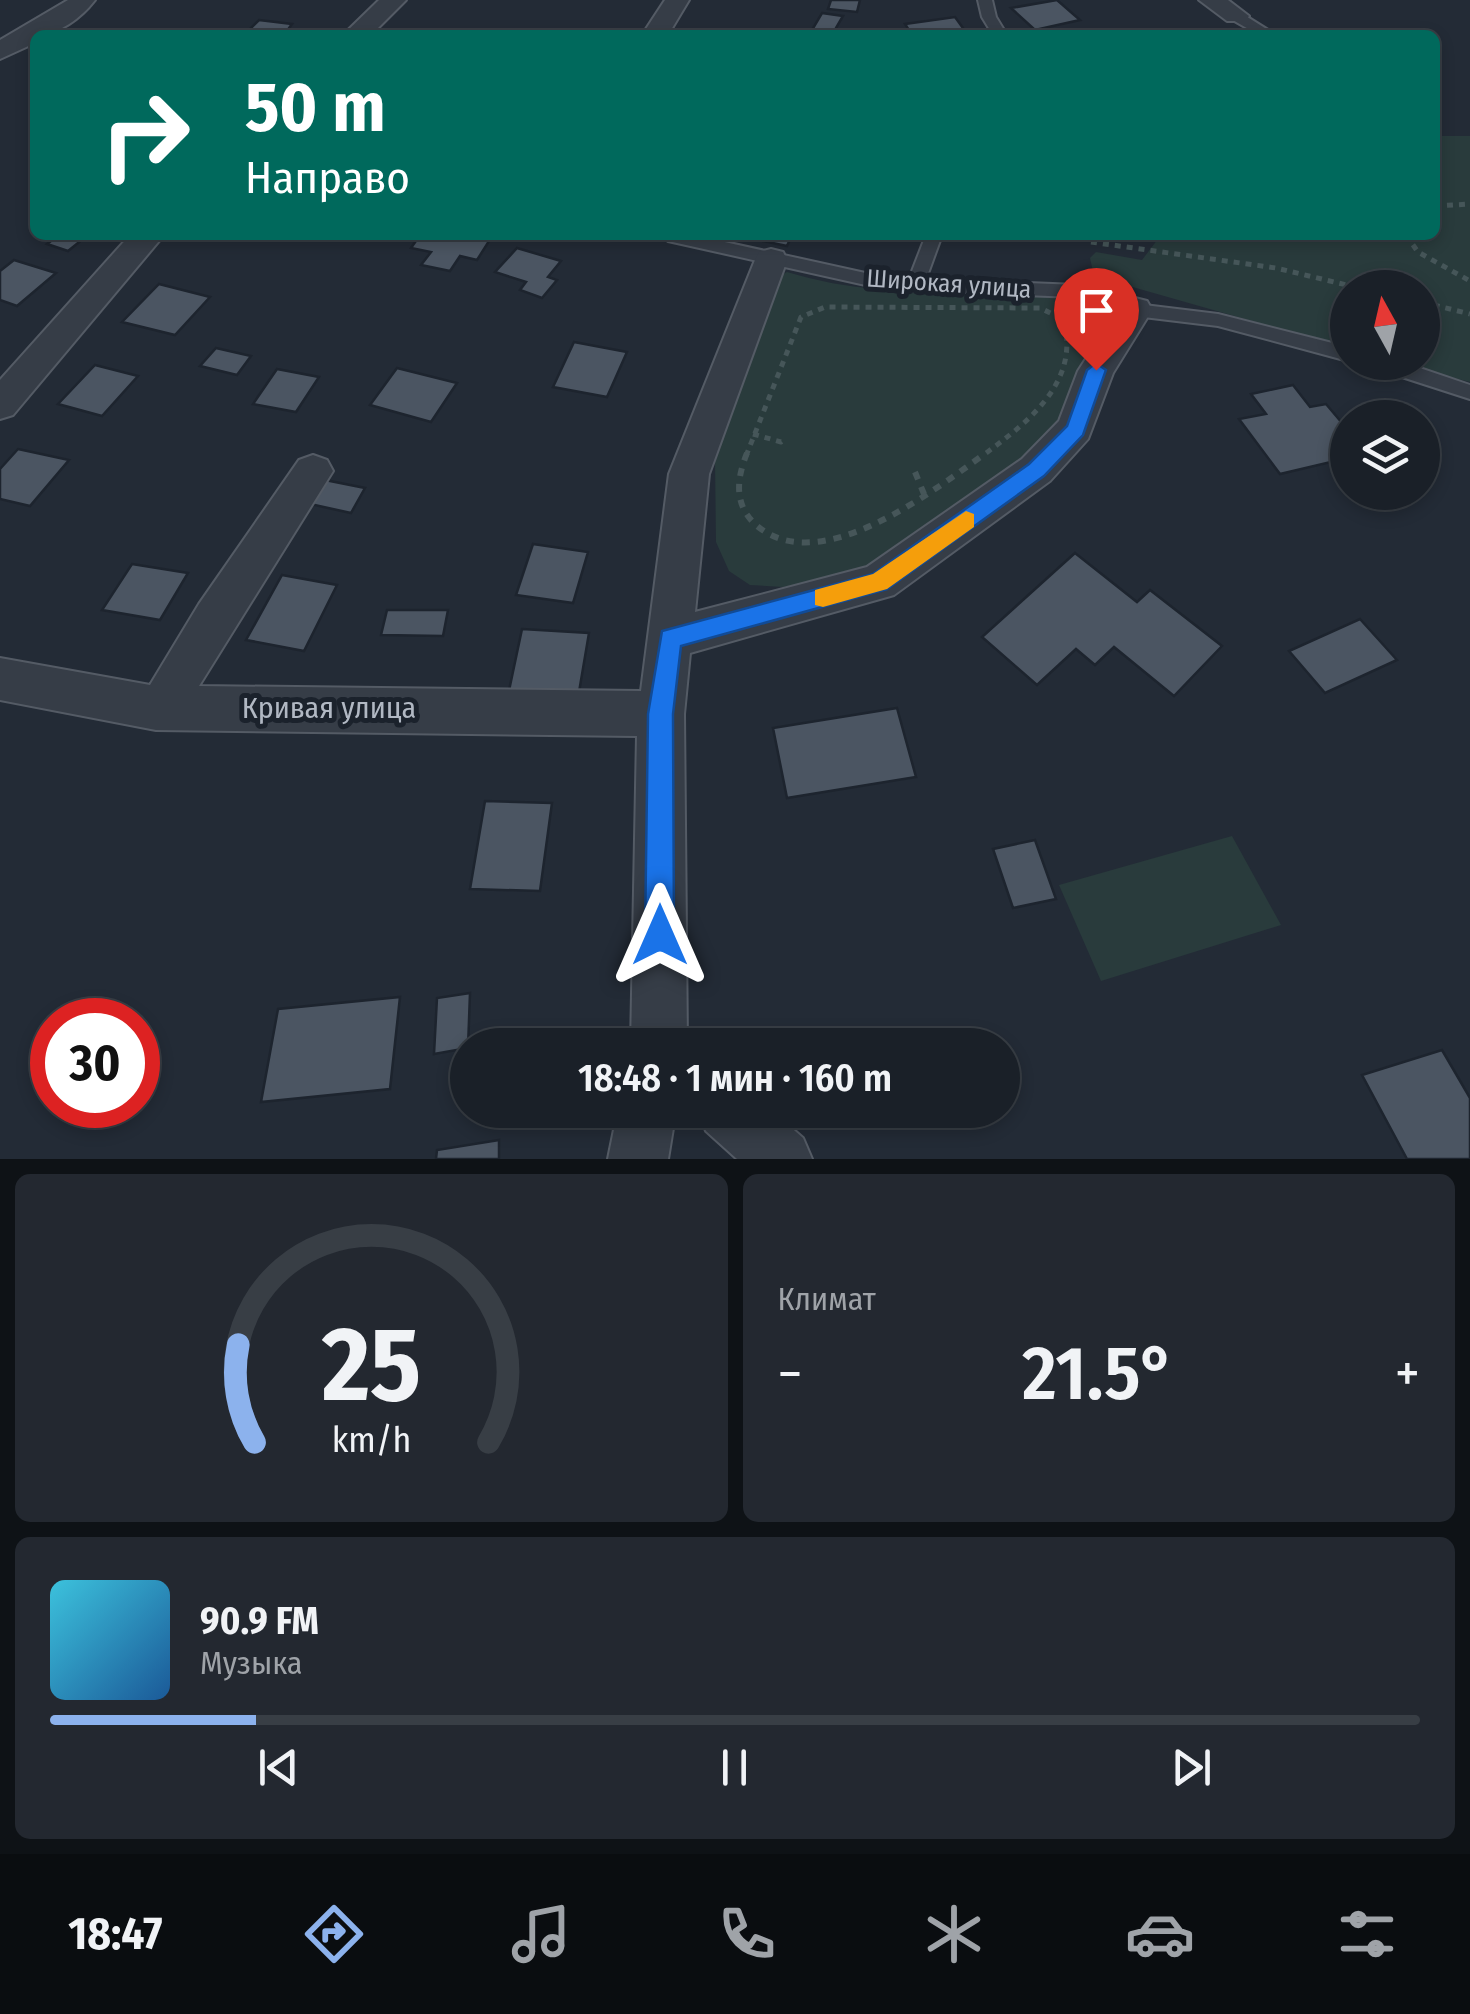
<!DOCTYPE html>
<html lang="ru">
<head>
<meta charset="utf-8">
<style>
  :root { --surface:#1a2028; --page:#232830; --text:#f1f3f6; --muted:#9fa3a8; --line:#383e45; --accent:#8cb2ed }
  body { margin:0; font-family:"Fira Sans Condensed",sans-serif; background:var(--page); color:var(--text); height:100vh; display:flex; flex-direction:column; font-size:38px; white-space:nowrap }
  * { box-sizing:border-box; margin:0 }
  p { font-size:32px; color:var(--muted) }
  .icon { flex:none; width:55px; height:55px; fill:none; stroke:currentColor; stroke-width:2; stroke-linecap:round; stroke-linejoin:round }
  .map { position:relative; height:1159px; overflow:hidden }
  .side { display:flex; flex-direction:column; gap:15px; padding:15px; background:#0e1216; flex:1 }
  .side>* { flex:none }
  .top-card { position:absolute; left:30px; top:30px; width:1410px; height:210px; border-radius:15px; box-shadow:0 5px 15px #0003,0 0 0 2px var(--line); background:#00695c; color:#fff; overflow:hidden }
  .needle { width:65px; rotate:352deg }
  .tools { position:absolute; left:1330px; top:270px; display:grid; gap:20px }
  .tools a { display:grid; place-items:center; width:110px; height:110px; border-radius:50%; background:var(--surface); box-shadow:0 5px 15px #0003,0 0 0 2px var(--line); font-size:50px }
  .speed { position:absolute; left:30px; top:998px; display:flex; gap:20px; font-size:50px; font-weight:700; text-align:center }
  .speed>* { display:grid; place-content:center; width:130px; height:130px; border-radius:50%; background:var(--surface); box-shadow:0 5px 15px #0003,0 0 0 2px var(--line); line-height:1 }
  .speed .limit { border:15px solid #d22; background:#fff; color:#111 }
  .pin { position:absolute; display:grid; place-items:center; width:85px; height:85px; color:#fff; margin:-102px -42px; border-radius:50% 50% 50% 0; rotate:-45deg; box-shadow:0 0 10px #0007 }
  .pin .icon { rotate:45deg }
  .me { position:absolute; width:110px; margin:-55px; rotate:0deg; stroke-linejoin:round; filter:drop-shadow(0 0 8px #0008) }
  .turn { display:flex; align-items:center; gap:35px; height:210px; padding:0 50px; font-size:45px }
  .turn .icon { width:130px; height:130px; stroke-width:2.5 }
  .turn b { display:block; font-size:70px; line-height:85px }
  .big { font-size:75px; font-weight:600; line-height:1.1 }
  .side .card { flex:1; display:flex; flex-direction:column; justify-content:center; gap:15px; min-width:0; padding:0 35px; border-radius:15px; background:var(--page) }
  .side .dial { align-items:center; gap:0 }
  .dial svg { height:260px; overflow:visible; fill:none; stroke:var(--line); stroke-width:7; stroke-linecap:round; text-anchor:middle }
  .dial text { fill:var(--text); stroke:none }
  .song { display:flex; align-items:center; gap:30px }
  .cover { width:120px; height:120px; border-radius:15px; background:linear-gradient(135deg,hsl(190 70% 55%),hsl(210 70% 35%)) }
  .played { height:10px; border-radius:5px; background:linear-gradient(90deg,var(--accent) 15%,var(--line) 15%) }
  .keys { display:flex; justify-content:space-around; direction:ltr }
  .heat { display:flex; justify-content:space-between; align-items:center; font-size:55px; direction:ltr }
  .side .tiles { flex:1; display:grid; gap:15px; grid-template-columns:1fr 1fr }
  .card:last-child { grid-column:span 2 }
  .trip { position:absolute; left:450px; top:1028px; width:570px; height:100px; border-radius:50px; background:var(--surface); box-shadow:0 5px 15px #0003,0 0 0 2px var(--line); font-weight:600; line-height:100px; text-align:center }
  .menu { display:flex; height:160px; justify-content:space-around; align-items:center; background:#0a0d10; color:var(--muted) }
  .menu .icon { width:70px; height:70px }
  .menu .on { color:var(--accent) }
  .menu b { font-size:45px; color:var(--text) }
  .map>svg:first-child { display:block }
  .green { fill:#293b3c }
  .building { fill:#4b5562; stroke:#1d242e; stroke-width:2.5 }
  .lines { fill:none; stroke-linecap:round; stroke-linejoin:round }
  .lane-casing { stroke:#545b65; stroke-width:4 }
  .street-casing { stroke:#545b65; stroke-width:4 }
  .path-far1 { stroke:#465659; stroke-width:5; stroke-dasharray:6 6; stroke-linecap:butt }
  .path { stroke:#465659; stroke-width:6; stroke-dasharray:8 8; stroke-linecap:butt }
  .lane { fill:#363d47; fill-rule:evenodd }
  .street { fill:#363d47; fill-rule:evenodd }
  .route { fill:#1a73e8; stroke:#114b97; stroke-width:2.5 }
  .slow { fill:#f59e0b }
  .labels { text-anchor:middle; stroke-width:10; stroke-linejoin:round; paint-order:stroke }
  .far-street-label { font-size:25px; fill:#b1b8c3; stroke:#1b222c }
  .street-label { font-size:30px; fill:#b1b8c3; stroke:#1b222c }
</style>
</head>
<body>
<div class="map">
<svg width="1470" height="1159" viewBox="0 0 1470 1159">
  <rect width="100%" height="100%" fill="#232b36"/>
  <g class="green">
    <polygon points="1435,136 1470,136 1470,382 1393,363 1422,362 1422,288 1348,288 1347,348 1094,276 1090,258 1096,252 1142,260 1161,235 1435,235"/>
    <path d="M787 272C818 281 847 287 879 289 935 293 1055 277 1099 313L1104 333 1067 429 867 571 783 587 750 585 729 571 716 542 715 460 778 277Z"/>
    <polygon points="1232,836 1281,925 1101,981 1059,885"/>
  </g>
  <g class="building">
    <polygon points="831,0 860,0 857,12 828,9"/>
    <polygon points="1057,0 1080,20 1035,30 1011,8"/>
    <polygon points="822,13 843,16 832,35 809,35"/>
    <polygon points="955,17 968,35 912,35 905,24"/>
    <polygon points="259,20 292,24 284,35 244,35"/>
    <polygon points="59,235 88,235 68,251 47,244"/>
    <polygon points="420,235 475,235 491,238 477,260 460,256 450,271 421,265 431,252 411,248"/>
    <polygon points="756,235 792,235 787,246 754,239"/>
    <polygon points="517,248 561,261 548,277 557,280 542,298 520,290 526,282 495,272"/>
    <polygon points="14,260 56,273 17,306 0,300 0,271"/>
    <polygon points="159,284 210,297 175,335 122,322"/>
    <polygon points="574,342 627,352 607,397 553,387"/>
    <polygon points="216,348 251,356 237,375 200,366"/>
    <polygon points="95,365 138,376 102,416 58,404"/>
    <polygon points="397,368 457,383 431,422 370,405"/>
    <polygon points="277,369 319,377 296,412 253,404"/>
    <polygon points="1293,385 1310,407 1326,404 1348,430 1348,436 1337,438 1348,458 1280,474 1239,419 1266,414 1251,394"/>
    <polygon points="18,449 69,460 30,506 0,499 0,469"/>
    <polygon points="325,480 365,488 351,513 310,504"/>
    <polygon points="533,544 588,552 573,603 516,595"/>
    <polygon points="1075,553 1137,602 1150,590 1222,646 1174,696 1114,647 1095,665 1076,649 1037,685 982,637"/>
    <polygon points="132,564 188,573 160,620 102,610"/>
    <polygon points="282,575 337,585 304,651 246,640"/>
    <polygon points="387,610 448,610 443,636 381,635"/>
    <polygon points="1360,619 1397,660 1325,693 1289,651"/>
    <polygon points="522,629 589,633 577,704 507,700"/>
    <polygon points="897,708 916,777 787,798 773,728"/>
    <polygon points="485,801 552,803 540,891 470,889"/>
    <polygon points="1035,840 1056,899 1013,908 993,849"/>
    <polygon points="470,993 468,1048 434,1054 437,998"/>
    <polygon points="400,997 390,1089 261,1102 278,1009"/>
    <polygon points="1442,1050 1470,1098 1470,1159 1407,1159 1362,1075"/>
    <polygon points="499,1140 499,1159 436,1159 437,1150"/>
  </g>
  <g class="lines">
    <g class="lane-casing">
      <g id="lane">
        <polygon points="978,0 992,0 996,17 1007,35 993,35 982,17"/>
        <polygon points="1231,13 1241,13 1276,35 1259,35 1231,19"/>
        <polygon points="660,235 693,235 888,278 909,279 926,235 942,235 926,279 1077,285 1136,304 1218,314 1348,347 1348,361 1218,326 1135,316 1076,297 888,290 668,241"/>
        <polygon points="1369,362 1402,362 1470,385 1470,399 1371,367"/>
      </g>
    </g>
    <g class="street-casing">
      <g id="street">
        <path d="M68 0H95C81 18 59 35 35 35V43L0 59V40Z"/>
        <polygon points="379,0 406,0 371,35 343,35"/>
        <polygon points="665,0 689,0 668,35 642,35"/>
        <polygon points="1199,0 1228,0 1249,16 1245,21 1227,21"/>
        <polygon points="130,235 164,235 13,415 0,419 0,380"/>
        <polygon points="771,249 783,252 787,260 709,474 695,612 867,567 1022,459 1059,421 1078,371 1123,301 1135,298 1147,301 1152,310 1113,373 1088,439 1050,481 894,595 690,653 684,714 687,1045 631,1045 637,736 156,730 0,700 0,658 150,685 199,604 299,460 313,455 327,460 333,471 199,686 641,691 669,474 755,260 759,252"/>
        <polygon points="618,1110 676,1110 668,1159 608,1159"/>
        <polygon points="698,1110 771,1110 803,1138 812,1159 737,1159 706,1131"/>
      </g>
    </g>
    <g class="path-far1">
      <polyline points="1435,206 1470,204"/>
      <polyline points="1406,235 1418,252 1470,281"/>
      <polyline points="1091,242 1276,268 1359,288"/>
      <polyline points="1422,302 1470,314"/>
      <polyline points="753,434 781,442 786,438"/>
      <path d="M746 456 801 317 825 307 1040 308 1063 319C1082 382 1027 423 982 456"/>
    </g>
    <g class="path">
      <path d="M747 453C737 478 733 504 756 525 819 580 933 491 986 453"/>
      <polyline points="915,472 924,494"/>
    </g>
    <use href="#lane" class="lane"/>
    <use href="#street" class="street"/>
  </g>
  <polygon class="route" points="1096,363 1106,370 1083,435 1044,476 887,589 681,646 673,714 674,935 670,945 660,949 649,945 645,935 648,714 662,631 873,574 1029,464 1067,426 1087,370"/>
  <polygon class="slow" points="966,511 974,514 974,527 887,589 823,607 815,605 815,590 873,574"/>
  <g class="labels">
    <g class="far-street-label">
      <text transform="translate(949 283) rotate(4)" y="9">Широкая улица</text>
    </g>
    <g class="street-label">
      <text x="329" y="718">Кривая улица</text>
    </g>
  </g>
</svg>
<div class="tools">
<a><svg class="needle" viewBox="-14 -14 28 28"><path d="M0-13l5 13h-10z" fill="#e53935"/><path d="M0 13l5-13h-10z" fill="#9fa3a8"/></svg></a>
<a><svg class="icon" aria-label="layers" viewBox="0 0 24 24"><path d="M12 4l9 5-9 5-9-5zM3 14l9 5 9-5"/></svg></a>
</div>
<div class="speed"><div class="limit">30</div></div>
<div class="pin" style="left:1096px;top:370px;background:#d93025"><svg class="icon" aria-label="arrive" viewBox="0 0 24 24"><path d="M6 21V4h12l-3 4 3 4H6"/></svg></div>
<svg class="me" style="left:660px;top:935px" viewBox="-20 -20 40 40"><path d="M0-17L14 15 0 8-14 15z" fill="#1a73e8" stroke="#fff" stroke-width="4"/></svg>
<div class="trip">18:48 · 1 мин · 160 m</div>
<div class="top-card">
<div class="turn"><svg class="icon" aria-label="right" viewBox="0 0 24 24"><path d="M7 20v-9h11M14 6l5 5-5 5"/></svg><div><b>50 m</b>Направо</div></div>
</div>
</div>
<section class="side">
<div class="tiles">
<div class="card dial"><svg viewBox="0 0 100 80">
<path d="M14 69A42 42 0 1 1 86 69"/>
<path d="M14 69A42 42 0 0 1 9 39" stroke="#8cb2ed"/>
<text x="50" y="56" font-size="32" font-weight="700">25</text>
<text x="50" y="72" font-size="11">km/h</text>
</svg></div>
<div class="card"><p>Климат</p>
<div class="heat"><a>−</a><b class="big">21.5°</b><a>+</a></div>
</div>
<div class="card">
<div class="song"><i class="cover"></i><div><b>90.9 FM</b><p>Музыка</p></div></div>
<div class="played"></div>
<div class="keys"><svg class="icon" aria-label="previous" viewBox="0 0 24 24"><path d="M18 5L8 12l10 7zM5 5v14"/></svg><svg class="icon" aria-label="pause" viewBox="0 0 24 24"><path d="M8 5v14M16 5v14"/></svg><svg class="icon" aria-label="next" viewBox="0 0 24 24"><path d="M6 5l10 7-10 7zM19 5v14"/></svg></div>
</div>
</div>
</section>
<nav class="menu">
<b>18:47</b>
<svg class="icon on" aria-label="directions" viewBox="0 0 24 24"><path d="M12 3l9 9-9 9-9-9zM9 14v-3h6M13 9l2 2-2 2"/></svg>
<svg class="icon" aria-label="music" viewBox="0 0 24 24"><path d="M9 18V5l10-2v13"/><circle cx="6" cy="18" r="3"/><circle cx="16" cy="16" r="3"/></svg>
<svg class="icon" aria-label="phone" viewBox="0 0 24 24"><path d="M5 4h4l2 5-3 2q2 4 5 5l2-3 5 2v4C11 20 4 13 5 4z"/></svg>
<svg class="icon" aria-label="climate" viewBox="0 0 24 24"><path d="M12 3v18M4 7l16 10M4 17L20 7"/></svg>
<svg class="icon" aria-label="car" viewBox="0 0 24 24"><path d="M5 17H2v-5l4-1 3-4h7l3 4 3 1v5h-3M9 17h6M6 11h13"/><circle cx="7" cy="17" r="2"/><circle cx="17" cy="17" r="2"/></svg>
<svg class="icon" aria-label="filters" viewBox="0 0 24 24"><path d="M4 7h16M4 17h16"/><circle cx="9" cy="7" r="2"/><circle cx="15" cy="17" r="2"/></svg>
</nav>
</body>
</html>
